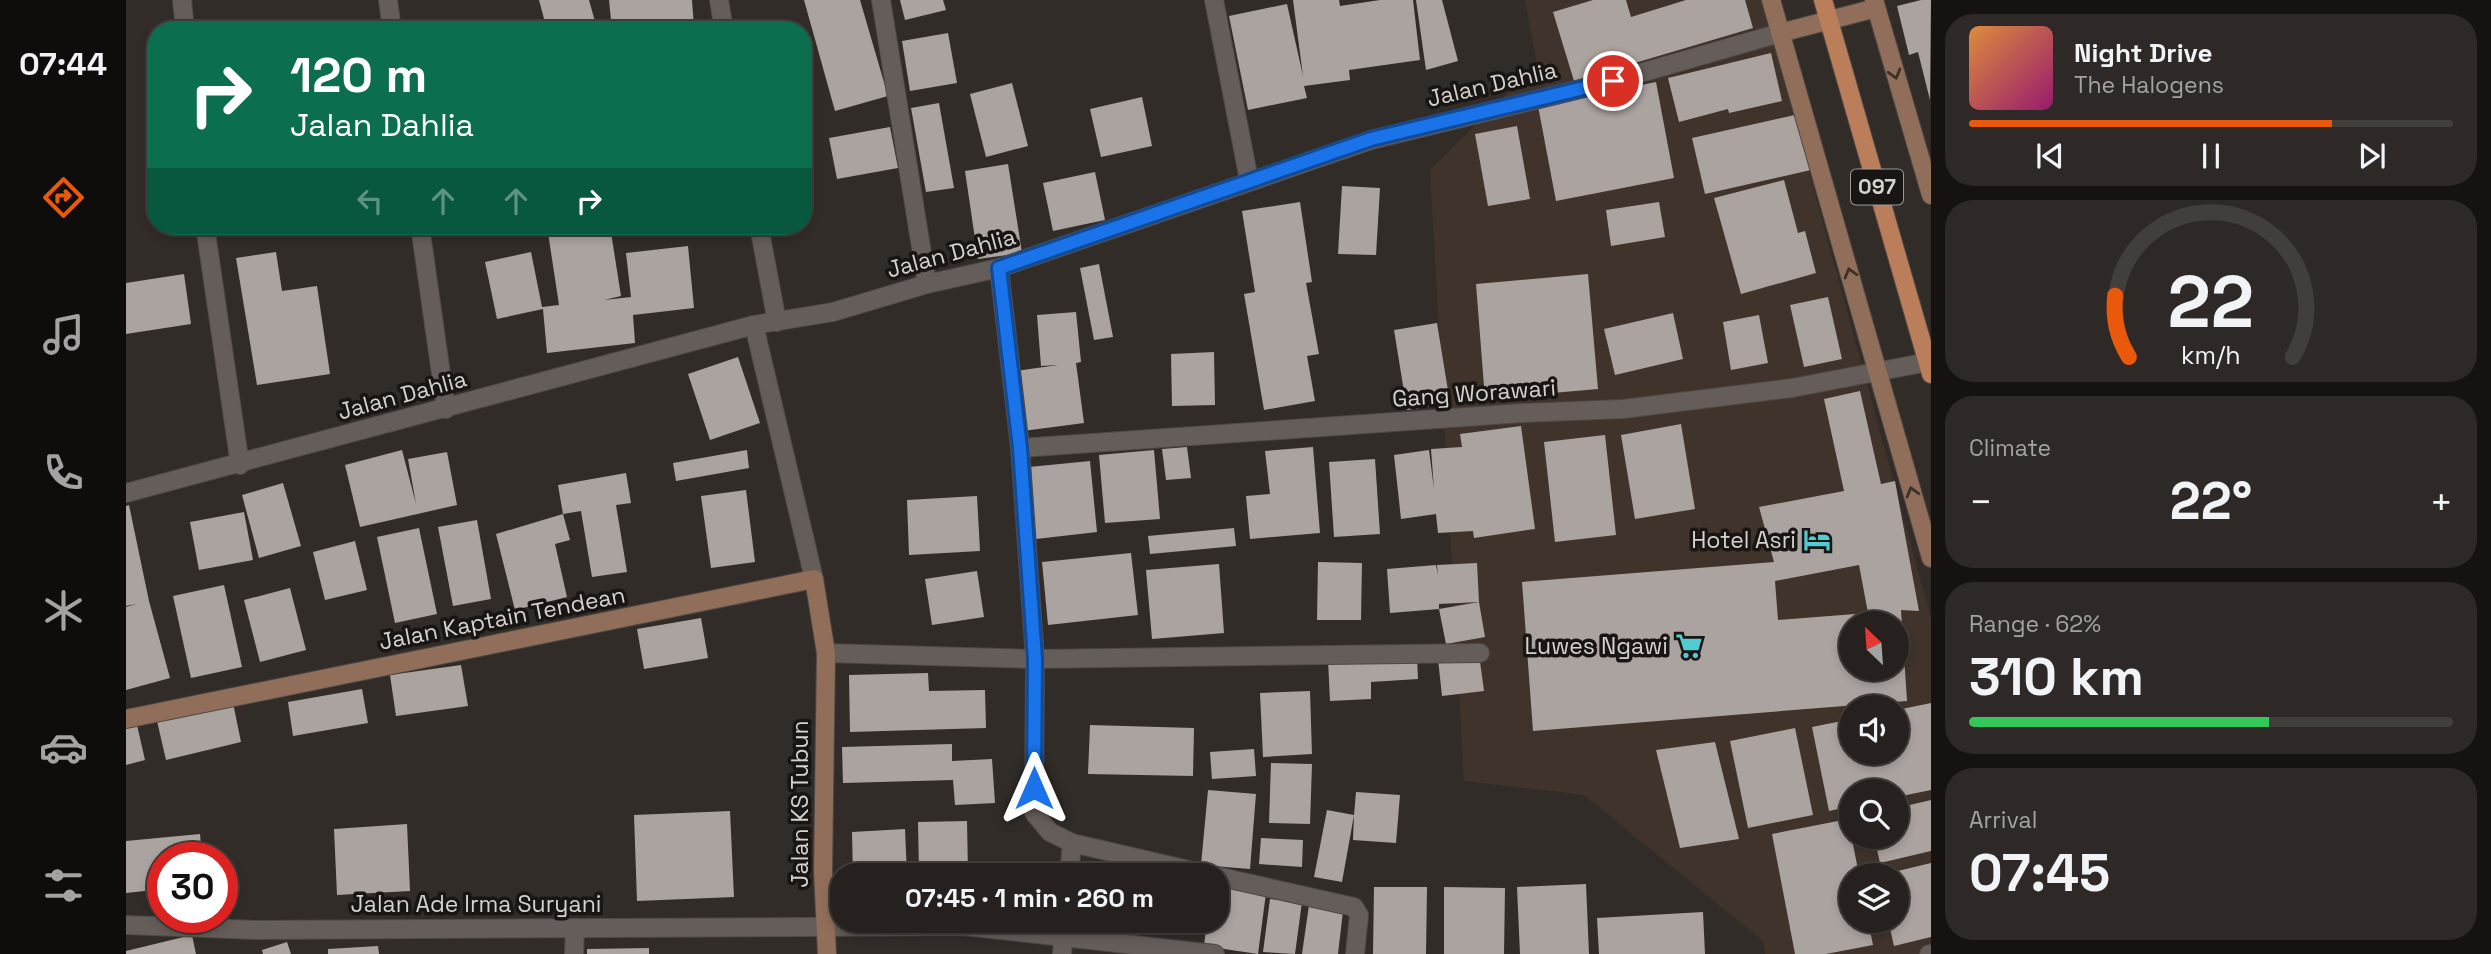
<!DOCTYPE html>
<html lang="en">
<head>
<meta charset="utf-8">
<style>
  :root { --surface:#26211e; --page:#2e2927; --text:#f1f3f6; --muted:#a4a3a4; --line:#423e3c; --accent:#ea580c }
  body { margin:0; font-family:"Space Grotesk",sans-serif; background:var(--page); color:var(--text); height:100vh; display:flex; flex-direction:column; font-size:26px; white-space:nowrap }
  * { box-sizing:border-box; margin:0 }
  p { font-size:23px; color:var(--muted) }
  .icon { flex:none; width:38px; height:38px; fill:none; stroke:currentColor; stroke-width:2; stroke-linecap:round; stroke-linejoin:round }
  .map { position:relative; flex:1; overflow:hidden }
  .drawer { display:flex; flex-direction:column; gap:14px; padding:14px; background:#151210; width:560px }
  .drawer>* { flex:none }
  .banner { position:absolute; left:21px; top:21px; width:665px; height:214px; border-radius:28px; box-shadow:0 4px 10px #0003,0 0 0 2px var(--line); background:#0b6e4f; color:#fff; overflow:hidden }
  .needle { width:46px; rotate:335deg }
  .controls { position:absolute; left:1713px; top:611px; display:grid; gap:14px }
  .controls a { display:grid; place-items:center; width:70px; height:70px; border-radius:50%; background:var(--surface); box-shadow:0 4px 10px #0003,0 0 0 2px var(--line); font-size:35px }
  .speed { position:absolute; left:21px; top:842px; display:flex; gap:14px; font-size:35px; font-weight:700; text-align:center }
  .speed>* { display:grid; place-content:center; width:91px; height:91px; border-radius:50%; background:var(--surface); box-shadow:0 4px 10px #0003,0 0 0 2px var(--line); line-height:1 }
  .speed .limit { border:10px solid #d22; background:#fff; color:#111 }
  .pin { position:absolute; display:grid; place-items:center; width:60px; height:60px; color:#fff; margin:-30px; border:4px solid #fff; border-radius:50%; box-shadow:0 2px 7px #0007 }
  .me { position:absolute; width:77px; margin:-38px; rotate:0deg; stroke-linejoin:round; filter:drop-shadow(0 0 5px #0008) }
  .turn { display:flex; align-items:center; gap:24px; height:147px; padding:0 28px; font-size:32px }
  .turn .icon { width:91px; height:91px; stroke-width:2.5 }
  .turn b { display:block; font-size:49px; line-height:60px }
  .lanes { display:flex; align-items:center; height:66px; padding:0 28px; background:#0003; justify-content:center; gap:35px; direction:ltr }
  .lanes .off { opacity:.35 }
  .big { font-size:52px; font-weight:800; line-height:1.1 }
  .drawer .tile { flex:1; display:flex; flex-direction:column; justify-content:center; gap:10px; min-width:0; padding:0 24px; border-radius:28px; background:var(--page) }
  .drawer .dial { align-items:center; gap:0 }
  .dial svg { height:182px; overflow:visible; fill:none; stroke:var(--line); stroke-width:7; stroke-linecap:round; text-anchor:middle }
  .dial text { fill:var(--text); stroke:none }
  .song { display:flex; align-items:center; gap:21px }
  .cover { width:84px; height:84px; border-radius:10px; background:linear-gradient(135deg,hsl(30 70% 55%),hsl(320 70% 35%)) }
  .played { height:7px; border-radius:4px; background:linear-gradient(90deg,var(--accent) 75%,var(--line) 75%) }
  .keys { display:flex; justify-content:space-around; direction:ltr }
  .heat { display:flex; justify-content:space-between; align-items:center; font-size:38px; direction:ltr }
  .charge { height:10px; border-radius:5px; background:linear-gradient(90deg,#34c759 62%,var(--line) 0) }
  .trip { position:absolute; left:704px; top:863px; width:399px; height:70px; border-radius:28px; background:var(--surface); box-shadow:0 4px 10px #0003,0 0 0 2px var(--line); font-weight:800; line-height:70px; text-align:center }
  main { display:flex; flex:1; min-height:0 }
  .menu { display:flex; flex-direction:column; width:126px; justify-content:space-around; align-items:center; background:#0f0d0c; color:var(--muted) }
  .menu .icon { width:49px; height:49px }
  .menu .active { color:var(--accent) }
  .menu b { font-size:32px; color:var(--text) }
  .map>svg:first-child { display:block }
  .built { fill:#3f332c; fill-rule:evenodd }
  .building { fill:#aba39f; fill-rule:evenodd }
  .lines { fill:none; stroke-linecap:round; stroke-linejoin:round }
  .street-casing { stroke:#4e4946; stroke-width:20 }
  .secondary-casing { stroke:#4e4946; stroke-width:20 }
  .primary-casing { stroke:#4e4946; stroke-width:20 }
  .street { stroke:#655d59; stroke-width:18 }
  .secondary { stroke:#906e59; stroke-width:18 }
  .primary { stroke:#bb7e5a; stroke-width:18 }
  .oneway { stroke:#3c3028 }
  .route-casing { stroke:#114b97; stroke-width:18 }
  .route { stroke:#1a73e8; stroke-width:12 }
  .labels { text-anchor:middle; stroke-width:7; stroke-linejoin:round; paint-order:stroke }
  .shield { fill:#181513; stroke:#9c9997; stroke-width:2 }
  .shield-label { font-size:21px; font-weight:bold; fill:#d5d1cf }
  .street-label { font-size:23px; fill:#d5d1cf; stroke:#181513 }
  .poi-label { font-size:23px; fill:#d5d1cf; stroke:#181513; text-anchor:end }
</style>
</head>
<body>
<main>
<nav class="menu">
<b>07:44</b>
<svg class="icon active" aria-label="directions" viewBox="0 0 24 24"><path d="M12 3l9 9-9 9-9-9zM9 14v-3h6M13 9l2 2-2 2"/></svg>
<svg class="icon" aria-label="music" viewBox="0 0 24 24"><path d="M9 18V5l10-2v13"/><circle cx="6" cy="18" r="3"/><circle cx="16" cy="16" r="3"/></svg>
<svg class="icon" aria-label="phone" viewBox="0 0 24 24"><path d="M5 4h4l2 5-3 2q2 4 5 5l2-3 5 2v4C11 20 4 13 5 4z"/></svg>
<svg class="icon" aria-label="climate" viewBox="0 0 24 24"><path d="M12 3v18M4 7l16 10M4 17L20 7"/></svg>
<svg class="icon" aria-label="car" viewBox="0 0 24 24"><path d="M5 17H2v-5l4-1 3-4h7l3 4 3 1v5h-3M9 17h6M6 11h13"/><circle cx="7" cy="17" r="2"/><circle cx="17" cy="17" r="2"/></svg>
<svg class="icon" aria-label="filters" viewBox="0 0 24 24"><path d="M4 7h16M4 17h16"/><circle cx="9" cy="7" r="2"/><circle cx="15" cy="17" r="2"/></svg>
</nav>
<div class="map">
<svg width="1805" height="954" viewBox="0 0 1805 954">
  <rect width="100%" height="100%" fill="#322c28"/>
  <path class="built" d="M1399 0H1636L1805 618V954H1639L1637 941 1458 795 1338 781 1304 170 1411 64ZM1726 623H1771V668H1726ZM1726 707H1771V752H1726ZM1726 791H1771V836H1726ZM1726 875H1771V920H1726Z"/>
  <g class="building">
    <polygon points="413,0 463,0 470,25 451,30 421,30"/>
    <polygon points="483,0 566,0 568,27 486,30"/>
    <polygon points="678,0 734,0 762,96 709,111"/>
    <polygon points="774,0 817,0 820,10 779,20"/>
    <polygon points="1167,0 1213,0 1214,6 1254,0 1287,0 1294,60 1223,70 1224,80 1178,86 1181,98 1122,110 1103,16 1161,4 1177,76"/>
    <polygon points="1290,0 1316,0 1332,61 1300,70"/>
    <polygon points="1467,0 1500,0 1505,17 1560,0 1619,0 1627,28 1448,81 1427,12"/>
    <polygon points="1795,0 1805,0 1804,100 1792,52 1783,55 1771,6"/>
    <polygon points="822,33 831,83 784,91 776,41"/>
    <polygon points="1645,53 1656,101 1603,113 1602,109 1553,122 1542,78"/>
    <polygon points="1530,82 1548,178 1430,201 1412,106"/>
    <polygon points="886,83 902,146 860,157 844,94"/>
    <polygon points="1016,97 1026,146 975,157 964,109"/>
    <polygon points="813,103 828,188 800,192 785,108"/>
    <polygon points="1673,114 1685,170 1579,194 1566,138"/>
    <polygon points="1391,126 1404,199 1362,206 1349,134"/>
    <polygon points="764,127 772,168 711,179 703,138"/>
    <polygon points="882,164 896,253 852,259 839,171"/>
    <polygon points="969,172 979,220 927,231 917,183"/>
    <polygon points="1658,180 1672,233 1679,231 1690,273 1615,294 1588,198"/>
    <polygon points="1216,186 1254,188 1250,255 1212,254"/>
    <polygon points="1174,202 1186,282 1180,283 1193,354 1181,356 1189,401 1138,410 1118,294 1129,292 1116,211"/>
    <polygon points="1533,202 1539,237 1485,246 1480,210"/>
    <polygon points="139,226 180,226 181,231 140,236"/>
    <polygon points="421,226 484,226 495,296 478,300 505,297 500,253 562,246 568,308 507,315 509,343 421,353 417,309 371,319 359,262 405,252 416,307 433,305"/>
    <polygon points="501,226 543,226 544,231 502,236"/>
    <polygon points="150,252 156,291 191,286 204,374 131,385 110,258"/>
    <polygon points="973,264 987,337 968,340 954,268"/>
    <polygon points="58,274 65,324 0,334 0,283"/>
    <polygon points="1462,274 1472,389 1359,399 1350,284"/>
    <polygon points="1702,297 1716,359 1678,367 1664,305"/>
    <polygon points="950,312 955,362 950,363 958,423 897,431 890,371 932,365 915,366 911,315"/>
    <polygon points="1547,313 1557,359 1489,375 1478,329"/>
    <polygon points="1633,315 1642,363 1605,370 1597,322"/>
    <polygon points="1311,323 1324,403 1281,410 1268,330"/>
    <polygon points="1088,352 1089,405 1046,406 1045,354"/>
    <polygon points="612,357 634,423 584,440 562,374"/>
    <path d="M1734 391 1755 484 1769 481 1793 611 1775 610 1781 701 1407 731 1396 582 1648 562 1633 507 1718 491 1698 399ZM1733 565 1742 613 1652 620 1649 581ZM1726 623H1771V668H1726Z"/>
    <polygon points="1555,424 1569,509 1509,519 1495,435"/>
    <polygon points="1395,426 1409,529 1348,538 1347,531 1312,533 1310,514 1275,519 1268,455 1303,450 1308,489 1305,449 1336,447 1334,434"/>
    <polygon points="1479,435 1490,535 1429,542 1418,442"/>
    <polygon points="1061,447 1065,478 1040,480 1036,449"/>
    <polygon points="1187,447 1194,533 1124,539 1120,496 1144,494 1139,451"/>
    <polygon points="276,450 290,504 282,459 321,452 331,505 234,527 219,465"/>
    <polygon points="621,450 623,468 550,481 547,463"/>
    <polygon points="1028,450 1034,519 979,523 973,455"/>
    <polygon points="1249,459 1254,534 1208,537 1203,462"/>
    <polygon points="964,461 971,532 910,539 903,467"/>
    <polygon points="500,473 505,503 490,505 501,572 466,577 455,511 437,514 432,485"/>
    <polygon points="157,483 175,546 133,558 116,495"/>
    <polygon points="620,490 629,562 585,568 575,496"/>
    <polygon points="851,496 854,551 783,555 781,500"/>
    <polygon points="3,505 23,601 44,678 0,690 0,607 10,604 0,606 0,506"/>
    <polygon points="118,512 127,560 73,570 64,522"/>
    <polygon points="437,514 444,540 429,544 441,597 389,610 370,534"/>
    <polygon points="351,520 365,599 327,606 312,527"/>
    <polygon points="293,528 311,614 269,623 251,537"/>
    <polygon points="1108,528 1110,546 1024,554 1022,536"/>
    <polygon points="229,541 241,590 199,600 187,552"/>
    <polygon points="1005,553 1012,615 922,625 916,562"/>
    <polygon points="1192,562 1236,563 1235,620 1191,620"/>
    <polygon points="1351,563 1353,602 1313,604 1313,609 1264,613 1261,569 1310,565 1312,575 1311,565"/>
    <polygon points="1093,564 1098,633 1026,639 1020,570"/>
    <polygon points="851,571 858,617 806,625 799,579"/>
    <polygon points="98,585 116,667 65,678 47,596"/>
    <polygon points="164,588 180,650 134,662 118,600"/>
    <polygon points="1353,602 1359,637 1320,644 1313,609"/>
    <polygon points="575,618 582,658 518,669 511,629"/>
    <polygon points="1353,654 1358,691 1316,696 1312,659"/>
    <polygon points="1291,656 1292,679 1245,682 1245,699 1204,701 1202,660"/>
    <polygon points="335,665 342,706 270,716 264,675"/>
    <polygon points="802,673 803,691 859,690 860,728 724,732 723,675"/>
    <polygon points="236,689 242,723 167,736 162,702"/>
    <polygon points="1184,691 1186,754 1137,757 1134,693"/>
    <polygon points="107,703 115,742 40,760 31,721"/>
    <polygon points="1805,703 1805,790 1771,797 1771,791 1726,791 1726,806 1703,811 1686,727 1726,719 1726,752 1771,752 1771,710"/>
    <polygon points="11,725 19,760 0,765 0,727"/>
    <polygon points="964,725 1068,728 1067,776 962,774"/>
    <polygon points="1669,728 1687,815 1622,828 1604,741"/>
    <polygon points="1589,742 1613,839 1554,848 1530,750"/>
    <polygon points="826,744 826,761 866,759 869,803 829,805 827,780 717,783 716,747"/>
    <polygon points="1128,749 1130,776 1086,779 1084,752"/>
    <polygon points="1145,763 1186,764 1184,824 1143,823"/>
    <polygon points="1082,790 1130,794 1124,869 1075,865"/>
    <polygon points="1230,792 1274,795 1270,843 1227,840 1228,815 1216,882 1188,877 1201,810 1228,815"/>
    <polygon points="1805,800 1805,851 1754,863 1748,836 1771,836 1771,808"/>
    <polygon points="604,811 608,897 511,901 508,815"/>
    <polygon points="1722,819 1733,875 1726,875 1726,920 1742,920 1747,945 1700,954 1669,954 1646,834"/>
    <polygon points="841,821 842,873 793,874 792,822"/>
    <polygon points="281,824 284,891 211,895 208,829"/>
    <polygon points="779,829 781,875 727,875 726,832"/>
    <polygon points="74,834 76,858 37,858 37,889 0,893 0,841"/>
    <polygon points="1135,838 1177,840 1176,867 1133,864"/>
    <polygon points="1805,863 1805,937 1768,946 1762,920 1771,920 1771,875 1759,874"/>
    <polygon points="957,867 1061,873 1061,875 956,875"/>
    <polygon points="1090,883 1140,893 1132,954 1078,946 1081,920 1090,920"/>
    <polygon points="1460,884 1463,954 1394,954 1391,887"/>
    <polygon points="1248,887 1301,887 1300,954 1247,954"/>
    <polygon points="1318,887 1379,888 1378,954 1318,954"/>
    <polygon points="1144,899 1176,902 1169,954 1137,952"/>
    <polygon points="1183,905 1217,911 1212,954 1176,954"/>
    <polygon points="1577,912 1579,954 1473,954 1471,918"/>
    <polygon points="66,935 70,954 0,954 0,951"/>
    <polygon points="161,942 165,954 137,954 136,950"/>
    <polygon points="252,946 253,954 202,954 202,949"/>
    <polygon points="523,948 523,954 461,954 461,949"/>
  </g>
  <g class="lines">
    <g class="street-casing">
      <g id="street">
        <polyline points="56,0 59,30"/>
        <polyline points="262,0 266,30"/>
        <polyline points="593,0 598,30"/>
        <polyline points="755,0 801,284"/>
        <polyline points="1088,0 1123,180"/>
        <polyline points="79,226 114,465"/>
        <polyline points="294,226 320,409"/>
        <polyline points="633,226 651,322"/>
        <polyline points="873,268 894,448 909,659 908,813 924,832 946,843 1084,875"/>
        <polyline points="628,325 688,579"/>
        <polyline points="894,448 1397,413 1497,409 1666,388 1802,362"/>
        <polyline points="0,493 628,325 707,312 801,284 873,268 1245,140 1487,81 1654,33"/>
        <polyline points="700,653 909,659 1354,653"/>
        <polyline points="943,875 946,843"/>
        <polyline points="1090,876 1228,907 1233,915 1229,954"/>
        <polyline points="0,925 131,930 838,926 1089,954"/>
        <polyline points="448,954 449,928"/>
        <polyline points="936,954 939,920"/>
        <polyline points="1803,954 1805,954"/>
      </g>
    </g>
    <g class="secondary-casing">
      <g id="secondary">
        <polyline points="1645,0 1805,558"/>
        <polyline points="1748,0 1805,195"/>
        <polyline points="1654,33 1750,8"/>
        <polyline points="0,719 688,579 700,653 697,871 701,954"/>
      </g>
    </g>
    <g class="primary-casing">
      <polyline id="primary" points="1697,0 1805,374"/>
    </g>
    <use href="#street" class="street"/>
    <use href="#secondary" class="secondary"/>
    <use href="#primary" class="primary"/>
  </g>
  <defs><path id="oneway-chevron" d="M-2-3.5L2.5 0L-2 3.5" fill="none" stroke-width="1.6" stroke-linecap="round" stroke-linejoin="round" transform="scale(1.75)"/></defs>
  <g class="oneway">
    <use href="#oneway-chevron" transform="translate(1769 74) rotate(74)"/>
    <use href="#oneway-chevron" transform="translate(1724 273) rotate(-106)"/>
    <use href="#oneway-chevron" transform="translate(1786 492) rotate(-106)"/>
  </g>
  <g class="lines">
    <g class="route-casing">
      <polyline id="route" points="908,788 909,659 894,448 873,268 1245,139 1487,81"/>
    </g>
    <use href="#route" class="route"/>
  </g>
  <defs>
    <g id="hotel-bare" transform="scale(2.1)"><path d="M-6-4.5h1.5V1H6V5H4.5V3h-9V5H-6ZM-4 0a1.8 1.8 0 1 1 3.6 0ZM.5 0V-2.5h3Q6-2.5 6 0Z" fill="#51ccd3" stroke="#181513" stroke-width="2.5" paint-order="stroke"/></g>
    <g id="supermarket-bare" transform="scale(2.1)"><path d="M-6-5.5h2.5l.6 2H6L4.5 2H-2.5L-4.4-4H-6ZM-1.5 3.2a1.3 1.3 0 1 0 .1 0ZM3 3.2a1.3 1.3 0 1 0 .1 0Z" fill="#51ccd3" stroke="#181513" stroke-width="2.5" paint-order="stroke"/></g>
  </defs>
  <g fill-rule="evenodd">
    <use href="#hotel-bare" x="1691" y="540"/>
    <use href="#supermarket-bare" x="1563" y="646"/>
  </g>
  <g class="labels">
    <rect class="shield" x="1725" y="169.5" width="52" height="35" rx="5"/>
    <g class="shield-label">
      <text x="1751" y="194">097</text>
    </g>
    <g class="street-label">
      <text transform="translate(1366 84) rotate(-13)" y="8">Jalan Dahlia</text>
      <text transform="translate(825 253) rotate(-15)" y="8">Jalan Dahlia</text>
      <text transform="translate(1348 393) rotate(-4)" y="8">Gang Worawari</text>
      <text transform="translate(276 395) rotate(-15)" y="8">Jalan Dahlia</text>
      <text transform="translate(376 618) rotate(-11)" y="8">Jalan Kaptain Tendean</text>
      <text transform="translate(674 804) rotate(-90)" y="8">Jalan KS Tubun</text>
      <text x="350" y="912">Jalan Ade Irma Suryani</text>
    </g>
    <g class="poi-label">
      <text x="1670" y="548">Hotel Asri</text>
      <text x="1542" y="654">Luwes Ngawi</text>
    </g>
  </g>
</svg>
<div class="controls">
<a><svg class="needle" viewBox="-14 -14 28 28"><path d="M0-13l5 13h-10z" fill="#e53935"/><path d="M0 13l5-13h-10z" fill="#a4a3a4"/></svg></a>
<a><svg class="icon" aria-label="sound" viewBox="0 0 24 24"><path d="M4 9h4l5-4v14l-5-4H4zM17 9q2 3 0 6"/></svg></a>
<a><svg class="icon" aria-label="search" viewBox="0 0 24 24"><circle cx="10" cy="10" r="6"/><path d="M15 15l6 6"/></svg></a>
<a><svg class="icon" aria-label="layers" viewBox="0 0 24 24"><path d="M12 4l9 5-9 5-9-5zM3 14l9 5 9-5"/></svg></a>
</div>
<div class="speed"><div class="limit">30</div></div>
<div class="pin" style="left:1487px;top:81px;background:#d93025"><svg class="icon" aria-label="arrive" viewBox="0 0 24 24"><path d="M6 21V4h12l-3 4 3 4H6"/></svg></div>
<svg class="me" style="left:908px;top:788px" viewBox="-20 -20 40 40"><path d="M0-17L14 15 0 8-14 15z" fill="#1a73e8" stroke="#fff" stroke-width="4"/></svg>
<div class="trip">07:45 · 1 min · 260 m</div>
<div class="banner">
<div class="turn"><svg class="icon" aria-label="right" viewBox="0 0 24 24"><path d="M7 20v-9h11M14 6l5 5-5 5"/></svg><div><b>120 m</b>Jalan Dahlia</div></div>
<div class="lanes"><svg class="icon off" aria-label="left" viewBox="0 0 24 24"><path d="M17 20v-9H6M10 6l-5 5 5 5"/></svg><svg class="icon off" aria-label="ahead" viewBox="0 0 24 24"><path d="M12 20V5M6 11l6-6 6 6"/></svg><svg class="icon off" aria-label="ahead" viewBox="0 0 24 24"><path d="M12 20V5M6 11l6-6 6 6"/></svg><svg class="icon" aria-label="right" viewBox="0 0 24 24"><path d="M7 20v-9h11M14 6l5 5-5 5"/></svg></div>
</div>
</div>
<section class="drawer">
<div class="tile">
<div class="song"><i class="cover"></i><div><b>Night Drive</b><p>The Halogens</p></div></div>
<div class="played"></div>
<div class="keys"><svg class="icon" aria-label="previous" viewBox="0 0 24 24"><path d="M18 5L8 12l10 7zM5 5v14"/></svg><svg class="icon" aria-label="pause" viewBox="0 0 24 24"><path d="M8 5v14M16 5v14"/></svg><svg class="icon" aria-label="next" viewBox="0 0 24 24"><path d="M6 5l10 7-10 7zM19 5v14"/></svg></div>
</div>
<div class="tile dial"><svg viewBox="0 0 100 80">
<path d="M14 69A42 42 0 1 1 86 69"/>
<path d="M14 69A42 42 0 0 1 8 42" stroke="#ea580c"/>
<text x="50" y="56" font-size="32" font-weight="700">22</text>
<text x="50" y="72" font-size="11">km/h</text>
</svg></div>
<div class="tile"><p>Climate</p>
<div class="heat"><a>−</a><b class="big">22°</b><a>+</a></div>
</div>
<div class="tile"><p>Range · 62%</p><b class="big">310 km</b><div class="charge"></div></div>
<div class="tile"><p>Arrival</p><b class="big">07:45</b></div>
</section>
</main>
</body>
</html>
